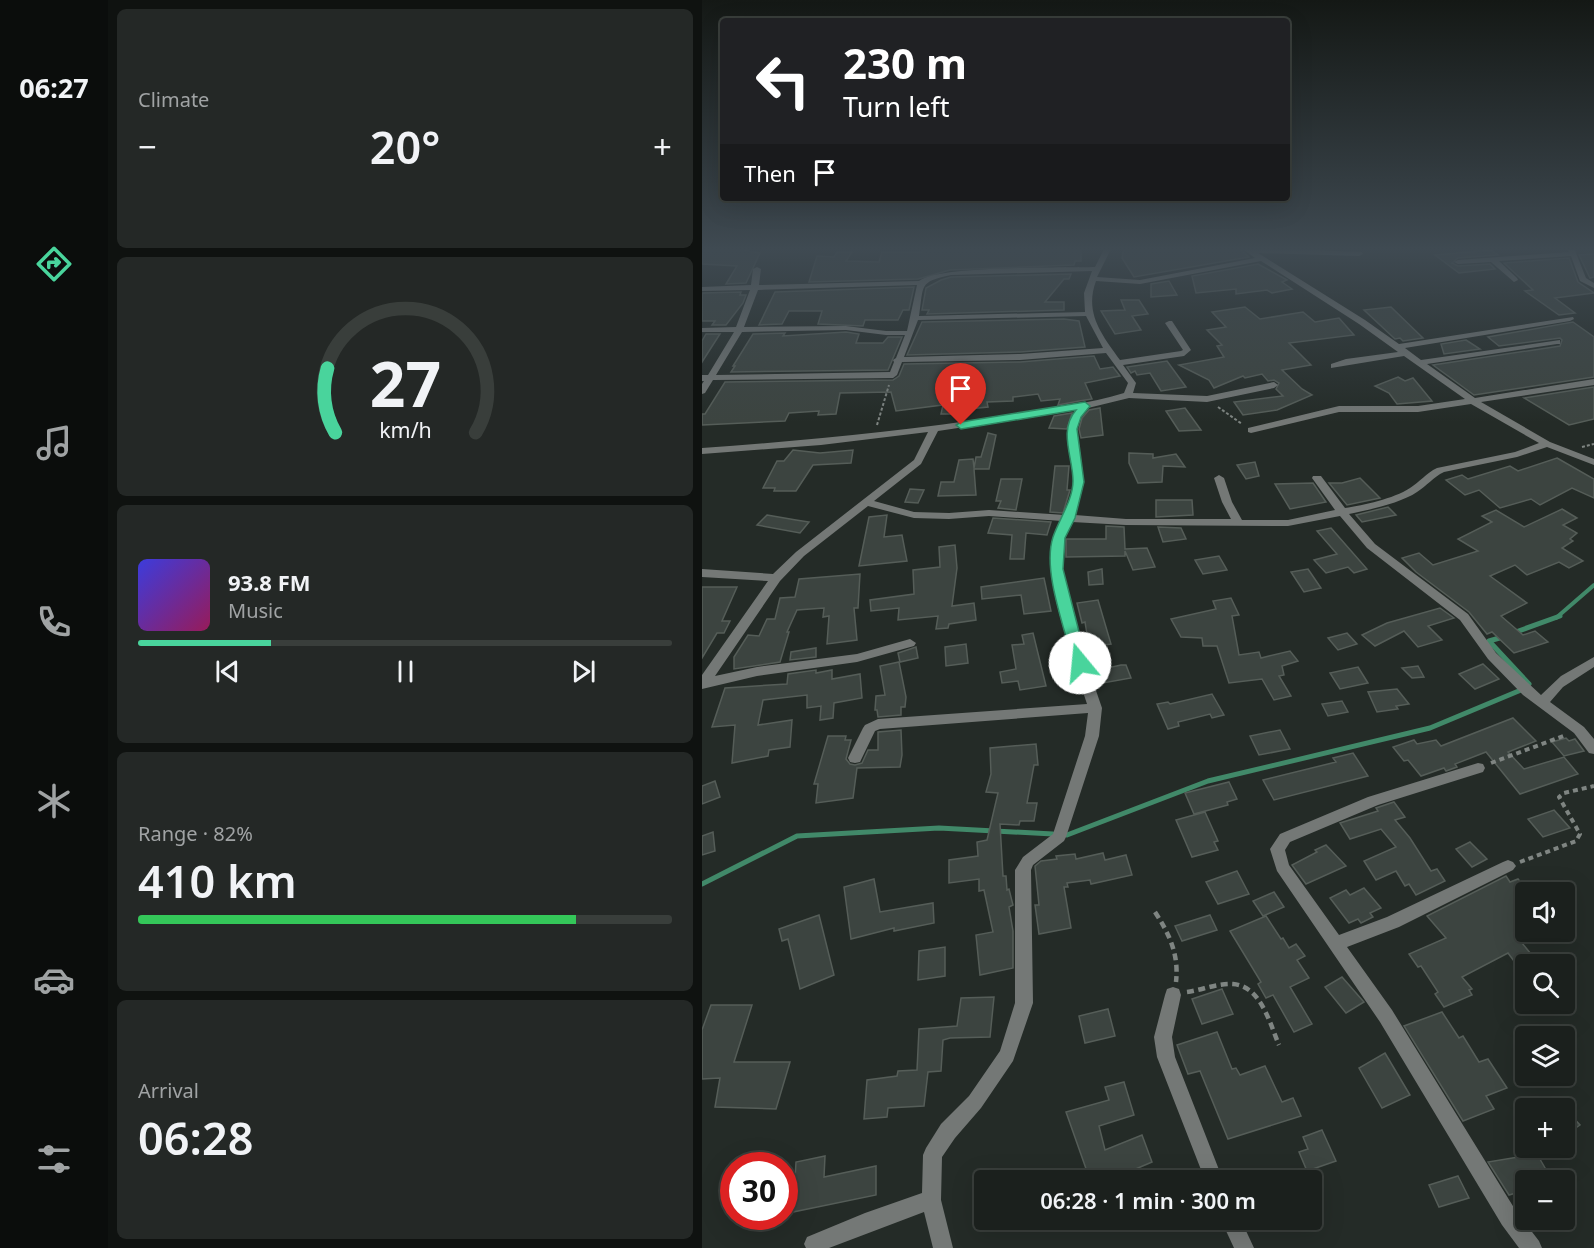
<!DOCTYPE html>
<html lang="en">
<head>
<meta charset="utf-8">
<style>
  :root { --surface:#1b201d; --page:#242826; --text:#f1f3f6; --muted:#a0a3a4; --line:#393e3b; --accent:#49d49c }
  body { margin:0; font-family:"Noto Sans",sans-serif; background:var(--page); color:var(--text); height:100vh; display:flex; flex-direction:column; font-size:22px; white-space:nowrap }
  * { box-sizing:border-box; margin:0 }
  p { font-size:20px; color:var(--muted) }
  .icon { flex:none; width:33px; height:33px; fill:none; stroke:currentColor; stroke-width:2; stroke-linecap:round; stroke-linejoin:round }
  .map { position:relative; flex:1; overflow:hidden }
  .panel { display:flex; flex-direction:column; gap:9px; padding:9px; background:#0f1210; width:594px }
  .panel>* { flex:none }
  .guide { position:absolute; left:18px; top:18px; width:570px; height:183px; border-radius:6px; box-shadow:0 6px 24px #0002,0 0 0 2px var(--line); background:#202124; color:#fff; overflow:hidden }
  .fabs { position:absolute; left:813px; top:882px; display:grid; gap:12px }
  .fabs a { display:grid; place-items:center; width:60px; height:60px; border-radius:6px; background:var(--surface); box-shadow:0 6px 24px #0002,0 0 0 2px var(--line); font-size:30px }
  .speed { position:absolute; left:18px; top:1152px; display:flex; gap:12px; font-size:30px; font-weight:700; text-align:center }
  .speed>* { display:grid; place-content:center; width:78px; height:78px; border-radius:50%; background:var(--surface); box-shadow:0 6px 24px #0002,0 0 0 2px var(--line); line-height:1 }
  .speed .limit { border:9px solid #d22; background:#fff; color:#111 }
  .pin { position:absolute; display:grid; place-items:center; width:51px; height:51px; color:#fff; margin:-62px -26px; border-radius:50% 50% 50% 0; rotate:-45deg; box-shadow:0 0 6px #0007 }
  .pin .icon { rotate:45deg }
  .me { position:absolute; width:66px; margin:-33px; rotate:343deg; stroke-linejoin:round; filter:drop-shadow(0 0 4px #0008) }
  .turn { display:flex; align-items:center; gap:21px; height:126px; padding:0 24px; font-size:27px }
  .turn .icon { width:78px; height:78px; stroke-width:2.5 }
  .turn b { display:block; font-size:42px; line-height:51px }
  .then { display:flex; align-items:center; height:57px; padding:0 24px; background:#0003; gap:12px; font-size:22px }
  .big { font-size:45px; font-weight:600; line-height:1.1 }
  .panel .widget { flex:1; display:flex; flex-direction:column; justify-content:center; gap:9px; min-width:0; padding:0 21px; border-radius:9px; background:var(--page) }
  .panel .dial { align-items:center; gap:0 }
  .dial svg { height:156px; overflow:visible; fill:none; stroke:var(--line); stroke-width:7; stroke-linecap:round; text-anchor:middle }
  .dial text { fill:var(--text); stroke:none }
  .song { display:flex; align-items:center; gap:18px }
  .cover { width:72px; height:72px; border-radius:9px; background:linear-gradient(135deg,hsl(240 70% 55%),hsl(330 70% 35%)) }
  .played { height:6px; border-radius:3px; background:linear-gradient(90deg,var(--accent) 25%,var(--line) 25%) }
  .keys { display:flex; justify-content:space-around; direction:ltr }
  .heat { display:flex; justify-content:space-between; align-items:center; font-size:33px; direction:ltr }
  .charge { height:9px; border-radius:4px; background:linear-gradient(90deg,#34c759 82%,var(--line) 0) }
  .trip { position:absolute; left:272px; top:1170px; width:348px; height:60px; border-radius:6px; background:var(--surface); box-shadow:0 6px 24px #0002,0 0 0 2px var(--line); font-weight:600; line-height:60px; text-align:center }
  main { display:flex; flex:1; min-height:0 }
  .menu { display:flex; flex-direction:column; width:108px; justify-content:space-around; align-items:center; background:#0b0d0c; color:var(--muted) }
  .menu .icon { width:42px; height:42px }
  .menu .active { color:var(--accent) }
  .menu b { font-size:27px; color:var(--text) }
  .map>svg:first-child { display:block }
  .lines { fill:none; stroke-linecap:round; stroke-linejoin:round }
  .stream-far1 { stroke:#418969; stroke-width:4 }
  .stream { stroke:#418969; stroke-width:5 }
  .building { fill:#3c4440; stroke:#555d58; stroke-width:1.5 }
  .path-far2 { stroke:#7f8582; stroke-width:2; stroke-dasharray:3 2; stroke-linecap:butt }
  .path-far1 { stroke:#7f8582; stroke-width:4; stroke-dasharray:5 4; stroke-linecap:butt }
  .path { stroke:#7f8582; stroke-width:4.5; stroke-dasharray:7 4.5; stroke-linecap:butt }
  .street { fill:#747876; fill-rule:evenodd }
  .route { fill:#49d49c; stroke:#2f8a65; stroke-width:1.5 }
</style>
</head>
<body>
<main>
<nav class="menu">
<b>06:27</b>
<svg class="icon active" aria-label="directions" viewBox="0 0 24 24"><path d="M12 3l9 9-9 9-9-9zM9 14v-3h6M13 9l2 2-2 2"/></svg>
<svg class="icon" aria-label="music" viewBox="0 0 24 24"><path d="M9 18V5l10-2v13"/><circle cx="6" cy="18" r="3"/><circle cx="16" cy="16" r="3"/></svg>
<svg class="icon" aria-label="phone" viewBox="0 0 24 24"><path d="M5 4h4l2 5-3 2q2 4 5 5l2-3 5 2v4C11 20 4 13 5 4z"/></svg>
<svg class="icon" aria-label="climate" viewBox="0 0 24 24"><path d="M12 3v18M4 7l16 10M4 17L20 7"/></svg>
<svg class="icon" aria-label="car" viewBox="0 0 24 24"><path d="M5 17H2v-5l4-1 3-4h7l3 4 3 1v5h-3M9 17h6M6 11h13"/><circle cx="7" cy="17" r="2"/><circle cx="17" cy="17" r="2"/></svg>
<svg class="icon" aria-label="filters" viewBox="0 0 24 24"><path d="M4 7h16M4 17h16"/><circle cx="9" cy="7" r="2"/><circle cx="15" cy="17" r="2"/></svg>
</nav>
<section class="panel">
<div class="widget"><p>Climate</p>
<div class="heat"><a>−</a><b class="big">20°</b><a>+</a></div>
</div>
<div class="widget dial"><svg viewBox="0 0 100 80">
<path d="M14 69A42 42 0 1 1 86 69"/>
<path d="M14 69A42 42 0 0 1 10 36" stroke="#49d49c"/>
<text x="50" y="56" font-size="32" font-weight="700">27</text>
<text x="50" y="72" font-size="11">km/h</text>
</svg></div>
<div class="widget">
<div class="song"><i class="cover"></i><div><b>93.8 FM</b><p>Music</p></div></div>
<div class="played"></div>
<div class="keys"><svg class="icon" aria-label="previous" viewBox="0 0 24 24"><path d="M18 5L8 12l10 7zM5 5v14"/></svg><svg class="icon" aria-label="pause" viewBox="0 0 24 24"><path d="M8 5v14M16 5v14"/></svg><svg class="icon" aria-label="next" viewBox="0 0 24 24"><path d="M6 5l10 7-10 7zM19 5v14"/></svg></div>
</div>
<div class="widget"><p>Range · 82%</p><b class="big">410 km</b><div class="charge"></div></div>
<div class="widget"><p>Arrival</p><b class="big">06:28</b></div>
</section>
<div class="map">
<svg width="892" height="1248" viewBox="0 0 892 1248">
  <rect width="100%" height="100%" fill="#242b27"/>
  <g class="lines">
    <polyline class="stream-far1" points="854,618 892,585"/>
    <g class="stream">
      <polyline points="811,633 858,616"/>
      <polyline points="801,637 787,641 827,684"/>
      <polyline points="365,835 506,781 728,728 819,690"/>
      <polyline points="0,884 95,836 237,828 351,834"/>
    </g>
  </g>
  <g class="building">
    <polygon points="222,247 379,247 379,261 373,261 372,265 248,270 216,279 107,282 115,256 132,257 135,252 150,252 144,261 177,262 180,252 220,252"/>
    <polygon points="422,247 528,247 531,250 538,249 547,257 432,277 420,258"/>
    <polygon points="0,249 35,249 58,253 44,283 24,284 35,266 0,264"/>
    <polygon points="789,250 796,255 756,258 750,263 756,266 788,264 793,269 757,273 733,255"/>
    <polygon points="892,254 892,277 888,278 877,255"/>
    <polygon points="867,258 876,282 892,293 853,298 873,313 857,315 823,291 831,290 802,263"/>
    <polygon points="556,264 585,280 580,282 590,289 570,293 565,290 534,294 534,289 494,293 490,276"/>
    <polygon points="369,274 367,279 362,279 343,302 362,302 362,310 225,314 227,310 220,310 224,288 239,280 249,277"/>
    <polygon points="467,281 475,295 449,297 449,284"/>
    <polygon points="212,287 207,310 201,310 196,320 163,320 161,326 116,324 120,311 87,311 80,324 57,325 73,292"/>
    <polygon points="39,292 38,295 44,295 41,303 24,325 10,325 13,321 0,321 0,293"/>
    <polygon points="419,300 437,300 446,314 430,316 439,330 413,334 399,311 423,310"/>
    <polygon points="543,307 558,319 601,312 613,322 637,318 652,335 587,343 609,365 580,370 600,389 610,395 575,410 541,415 532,402 581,396 574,389 577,383 572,380 566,381 560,374 543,378 541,376 512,388 507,380 477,365 522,357 515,346 520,345 505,330 524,327 510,312"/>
    <polygon points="689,307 721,338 701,341 698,338 693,339 662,310"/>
    <polygon points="362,319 377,321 383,347 318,352 205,355 220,322"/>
    <polygon points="871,322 892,337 892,377 772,395 731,365 858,346 860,340 858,338 797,346 786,337"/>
    <polygon points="144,332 157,334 154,343 181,343 186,337 200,337 186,370 29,372 33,366 31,366 51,334 83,333 81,336"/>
    <polygon points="4,334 18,334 0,362 0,341"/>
    <polygon points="764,340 778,349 742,354 739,344"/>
    <polygon points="392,356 398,369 411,367 418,376 383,383 390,399 377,401 356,405 358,399 339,401 336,394 311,397 311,401 285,402 286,407 256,410 255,414 239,414 241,405 194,411 189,392 138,393 134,414 116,415 117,411 87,413 83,421 0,425 0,414 3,414 23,382 191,380 197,376 202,364 318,362"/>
    <polygon points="465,361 484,387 459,391 448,373 435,375 433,371 429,373 425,367"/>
    <polygon points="696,377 703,381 711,378 730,401 695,404 687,393 673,386"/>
    <polygon points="892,387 892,419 867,425 822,398"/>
    <polygon points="398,408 401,435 379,438 377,429 380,418 387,410"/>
    <polygon points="483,408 499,430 477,431 464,411"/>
    <polygon points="370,413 365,429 347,428 352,416"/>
    <polygon points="286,433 294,435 287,469 272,469 274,495 236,496 239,482 252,482 257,460 271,459 272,468 274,457 279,457"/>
    <polygon points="91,450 118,453 151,450 149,463 111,465 94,491 72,491 73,488 61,488 75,461 82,461"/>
    <polygon points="427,453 451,454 451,458 474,454 483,467 461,466 460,482 436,483 427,463"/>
    <polygon points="855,458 892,479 892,498 870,488 838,505 829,499 798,508 777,490 763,495 744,480 760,475 766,479 808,466 816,471"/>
    <polygon points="553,462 557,476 544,479 535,465"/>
    <polygon points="353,466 367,466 365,490 368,490 361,513 348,512"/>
    <polygon points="658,478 678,498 645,505 627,483 640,483"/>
    <polygon points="299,479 320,479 314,510 296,508 299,501 294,501"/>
    <polygon points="611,483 624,502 588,509 573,484"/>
    <polygon points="208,489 222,490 216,503 203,502"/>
    <polygon points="454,500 490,500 491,515 454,517"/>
    <polygon points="686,507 694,515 660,522 654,515"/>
    <polygon points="860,509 875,518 861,525 875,533 868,539 871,541 860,548 881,561 867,568 857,562 825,575 813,565 788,576 825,603 799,616 821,635 833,631 846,642 812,653 790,632 785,634 767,612 714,572 700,558 717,553 731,565 776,551 756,539 790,522 780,516 794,510 822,527"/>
    <polygon points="65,515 94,520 107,522 98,533 55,525"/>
    <polygon points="185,515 182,537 200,535 205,561 157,566 167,517"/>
    <polygon points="291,518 349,522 345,535 324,533 322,559 308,559 310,535 286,533"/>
    <polygon points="404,526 422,527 423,549 445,548 453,567 431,570 423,551 423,556 364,557 364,539 404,539"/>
    <polygon points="456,527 479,528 484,539 461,542"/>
    <polygon points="629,528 665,569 652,573 646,567 624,573 612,560 635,554 615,531"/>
    <polygon points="253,545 255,568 250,606 272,603 274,620 247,624 246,628 234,629 236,616 196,620 197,608 169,611 168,600 212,594 211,570 238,567 237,547"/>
    <polygon points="517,556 525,570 501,574 493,560"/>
    <polygon points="400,569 401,584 387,585 386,572"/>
    <polygon points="606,569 619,588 602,592 589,572"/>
    <polygon points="158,574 156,608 152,608 155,640 125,644 127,616 121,617 122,608 95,610 85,632 87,632 78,662 32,669 32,657 46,635 57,636 65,619 73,619 78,598 93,597 97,579"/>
    <polygon points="342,578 349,611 322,614 319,595 280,599 279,587"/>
    <polygon points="0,587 35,587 20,621 28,621 22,633 15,633 0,658"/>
    <polygon points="529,598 537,615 530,616 537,655 557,652 559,658 588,651 596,661 580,666 582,675 577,676 589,696 572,700 560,679 527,683 515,646 501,646 500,638 479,637 469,619 514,609 511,601"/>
    <polygon points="396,600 409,644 387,647 383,622 380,623 375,603"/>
    <polygon points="738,608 752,618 726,626 740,640 716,647 702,631 673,646 660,635 685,623"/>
    <polygon points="331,633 344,686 318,690 316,681 300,683 298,672 314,669 310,645 322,644 320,635"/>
    <polygon points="645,633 655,644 636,650 626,638"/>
    <polygon points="264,644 266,663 244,666 243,647"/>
    <polygon points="214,647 216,658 198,662 196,653"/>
    <polygon points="114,648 114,657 88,660 89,652"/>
    <polygon points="197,662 204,697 203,707 199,707 199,715 176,717 175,710 173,710 174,696 183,695 178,666"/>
    <polygon points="781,664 797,679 773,689 757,674"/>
    <polygon points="419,665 424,665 429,678 401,683 396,670"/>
    <polygon points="716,666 722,677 710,678 700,668"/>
    <polygon points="656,667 666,683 638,689 628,673"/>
    <polygon points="114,670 114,673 130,670 130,679 158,674 160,698 132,703 131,718 118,720 119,706 105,708 105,695 61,700 56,725 90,720 88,747 67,750 66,756 30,763 33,725 10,727 23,688 85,684 86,674"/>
    <polygon points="695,689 707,704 694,706 696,709 675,712 666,692"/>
    <polygon points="510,694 522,715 510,718 508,714 476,722 477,726 466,729 455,704 466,702 468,704"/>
    <polygon points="640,701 646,712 626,716 620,704"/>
    <polygon points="811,718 834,741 806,752 822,769 862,757 876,774 818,794 784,752 753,764 755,767 744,771 742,768 719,776 706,760 702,761 691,747 712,740 715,744 734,740 739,746"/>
    <polygon points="199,730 200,755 198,767 155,768 151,798 114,803 116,784 112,784 126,736 144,736 143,740 149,740 144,759 148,764 153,765 160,763 166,750 176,750 176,732"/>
    <polygon points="578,730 588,749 557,755 548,736"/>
    <polygon points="864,738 867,741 873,739 882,751 862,756 850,742"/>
    <polygon points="334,744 336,765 332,765 325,803 335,803 332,821 318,821 317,825 298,824 301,876 304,876 305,890 307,889 311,905 307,907 311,931 311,968 278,975 274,935 291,932 282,890 277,891 277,879 247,883 247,860 276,856 275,842 285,840 296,793 284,792 289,774 288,748"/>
    <polygon points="651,753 666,776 572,800 561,780 634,762 631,758"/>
    <polygon points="13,781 18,797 0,804 0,786"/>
    <polygon points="527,782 535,799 525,802 526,805 492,814 483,793"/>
    <polygon points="692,802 703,817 693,820 708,838 729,871 735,869 743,881 714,895 707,884 703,886 694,871 674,880 662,861 694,847 679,829 648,839 638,823 676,811 674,808"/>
    <polygon points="852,810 868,828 841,837 826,819"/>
    <polygon points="503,812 516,841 512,842 516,850 490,857 474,820"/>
    <polygon points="11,832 13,851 0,855 0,836"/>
    <polygon points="768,842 785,859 770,867 754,849"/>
    <polygon points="624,845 644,866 604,884 590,865 615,852 613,850"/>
    <polygon points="401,853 403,860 424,855 430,875 389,884 388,880 365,883 366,887 362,887 369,928 337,934 333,905 337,905 333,866 339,861 355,859 354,856 373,854 374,859"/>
    <polygon points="535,871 547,894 516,904 504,882"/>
    <polygon points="804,876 808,882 816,879 824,889 824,932 848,932 820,943 829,954 812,961 806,953 760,977 770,989 767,990 770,995 742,1007 733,994 736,992 719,966 716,967 707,954 744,938 725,916"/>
    <polygon points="172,879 178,912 231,903 232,923 192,931 192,928 149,939 142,887"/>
    <polygon points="662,888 679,908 668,913 671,917 659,923 656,919 647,923 628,898 644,890 648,895"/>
    <polygon points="572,892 582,907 561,916 551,901"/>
    <polygon points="117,915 132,975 98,989 86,939 80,941 77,929"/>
    <polygon points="508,915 515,930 480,941 473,926"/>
    <polygon points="564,916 579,939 581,938 587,948 594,944 603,956 595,960 607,978 588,987 610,1024 592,1032 571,995 564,998 556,984 559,982 528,931"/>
    <polygon points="243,947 243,976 216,980 217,951"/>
    <polygon points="640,977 662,1002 644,1013 623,987"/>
    <polygon points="520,989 531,1014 500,1024 490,999"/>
    <polygon points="292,997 288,1037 248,1038 241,1040 239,1071 226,1072 222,1106 186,1108 185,1117 162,1119 165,1080 195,1076 196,1071 215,1070 217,1029 255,1026 259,998"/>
    <polygon points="9,1005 50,1005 32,1062 88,1062 74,1109 13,1107 18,1078 0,1079 0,1030"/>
    <polygon points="406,1009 413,1036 383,1043 377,1016"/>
    <polygon points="740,1012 757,1038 761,1036 777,1062 786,1059 805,1088 784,1096 792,1109 761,1121 702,1026"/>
    <polygon points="515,1032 530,1069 534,1068 538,1075 563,1066 580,1102 591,1098 599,1116 526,1139 498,1071 486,1074 475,1045"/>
    <polygon points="683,1053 708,1095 680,1108 657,1068"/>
    <polygon points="422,1082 432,1115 397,1126 403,1150 440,1135 450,1162 408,1180 388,1180 364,1112 407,1100 403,1087"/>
    <polygon points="862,1108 878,1125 862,1136"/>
    <polygon points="620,1130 634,1161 605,1171 597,1152 606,1149 601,1137"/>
    <polygon points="835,1154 850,1180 824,1180 824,1190 807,1195 786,1162"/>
    <polygon points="123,1156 122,1177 174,1166 174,1195 91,1212 94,1162"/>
    <polygon points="756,1176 767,1198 737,1207 727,1185"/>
  </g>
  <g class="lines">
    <g class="path-far2">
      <polyline points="516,407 540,424"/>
      <polyline points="175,425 187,385"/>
      <polyline points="880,447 892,444"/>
    </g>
    <g class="path-far1">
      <polyline points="789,763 864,735"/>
      <polyline points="818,862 874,841 878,834 857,797 862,793 892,786"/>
    </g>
    <g class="path">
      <path d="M453 912C468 935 477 955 474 982"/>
      <path d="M485 992C500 990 516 983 531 984 559 986 568 1024 577 1045"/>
    </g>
    <g class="street">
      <polygon points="35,247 172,247 172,248 169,250 38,249"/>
      <path d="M403 247H410L395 277 438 280 553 258 538 247 660 252 661 254 657 256 556 253 663 320 697 344 871 317 872 319 868 321 703 348 719 360 858 340V344H855L725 364 773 398 892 379V385L779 402 848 442 892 459V465L845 447 815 457 742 472C731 477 725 486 715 492 699 503 667 510 647 514L673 544 766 614 794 653 839 695 859 676 892 657V667L861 687 848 702 882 727 892 739V754L887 753 872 733 821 695 786 659 758 620 665 548 638 516 586 526 424 525 370 522 362 538 361 569 378 644 400 708 397 736 364 837 362 841 331 865 329 870 331 1003 311 1061 279 1108 253 1138 240 1157 239 1200 251 1248H231L222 1212 127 1248H104L102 1244 105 1237 163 1213 220 1193 221 1155 224 1148 239 1124 267 1096 298 1051 313 1003V870L321 857 351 834 383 736 386 713 178 729 173 731 158 762 153 763 148 762 146 758 161 728 163 725 176 719 385 704C373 666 341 575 352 538 354 532 358 526 360 521L287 516 247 519 212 518 166 506 102 556 78 581 13 676 55 667 155 654 208 639 214 643 212 646 155 662 55 676 0 689V675L66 581 0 577V569L71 574 94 552 212 460 226 432 119 445 0 454V448C101 441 201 431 301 416 341 409 383 405 422 393L426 383 404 353 318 360 200 362 195 375 191 378 11 380 3 393 0 394V384L2 381H0V375H6L32 332H0V328L34 327 48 290 0 291V287L49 285 51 269 55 267 59 269 57 285 217 281C236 265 361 268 393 267ZM559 261 657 324 696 352 644 359 629 364V368L702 356 763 399 716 406H637L546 428V432L549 433 637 412H716L769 404 837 443 813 452 735 468C724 473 718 482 708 488 691 499 662 505 643 508L619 476H611L610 478 633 510 586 520H540L530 502 522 478 517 475 512 478 520 502 529 519H424L373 515 382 482 375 429 378 417 386 408 427 398 505 402 572 388 576 385 572 382 505 396 431 393 434 383 421 365 482 356 489 350 470 321H467L463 323 481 350 479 351 418 360C400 335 382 313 394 281L438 284ZM390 271 382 293 383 312 217 316C222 285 216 282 249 275ZM215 285 205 331H184L144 326 42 327 56 290ZM384 316 401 348 318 354 202 357 216 320ZM144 330 184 335H203L194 358 191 360 192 362 188 372 14 375 40 332ZM375 410C356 432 375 457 372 483 371 493 366 505 363 515L287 510 247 513 212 512 172 501 219 464 236 431Z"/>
      <polygon points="866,247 872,248 884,278 892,283 892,288 878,281 869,256 797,261 815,278 816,280 812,282 789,262 756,264 752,262 756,260 867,252"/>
      <polygon points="776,763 781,764 783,768 781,772 676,805 588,842 583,850 587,865 637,935 685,917 801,862 806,860 811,862 814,866 811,870 697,927 645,947 690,1010 814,1211 837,1241 840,1248 817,1248 800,1225 678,1022 575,871 568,849 578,834 666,797"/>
      <polygon points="471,987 477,989 479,995 470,1037 473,1057 521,1180 503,1180 455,1057 452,1037 463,995 465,989"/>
      <polygon points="519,1220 539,1220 552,1248 532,1248"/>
    </g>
  </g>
  <linearGradient id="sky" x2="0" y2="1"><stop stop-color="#141815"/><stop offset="0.59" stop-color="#3f4a52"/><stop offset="1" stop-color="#3f4a52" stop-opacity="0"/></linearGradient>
  <rect width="892" height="422" fill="url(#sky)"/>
  <path class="route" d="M383 402 388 406 379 417 375 429 382 482 373 518 363 538 361 569 385 663 378 667 371 663C363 628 340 571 351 537 357 519 371 500 371 481 371 457 356 431 374 410L259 429 254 425 259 422Z"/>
</svg>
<div class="fabs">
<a><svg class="icon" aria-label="sound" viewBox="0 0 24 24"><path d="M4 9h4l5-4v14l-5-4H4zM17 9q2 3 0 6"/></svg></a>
<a><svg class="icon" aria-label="search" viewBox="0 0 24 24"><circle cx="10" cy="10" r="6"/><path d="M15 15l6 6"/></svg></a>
<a><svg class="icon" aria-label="layers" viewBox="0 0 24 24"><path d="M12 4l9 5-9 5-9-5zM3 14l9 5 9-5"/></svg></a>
<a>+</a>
<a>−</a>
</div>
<div class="speed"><div class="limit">30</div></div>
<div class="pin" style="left:259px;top:425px;background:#d93025"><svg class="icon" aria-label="arrive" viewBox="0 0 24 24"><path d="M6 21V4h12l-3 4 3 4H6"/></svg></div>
<svg class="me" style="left:378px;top:663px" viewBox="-20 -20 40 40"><circle r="19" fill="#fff"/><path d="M0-13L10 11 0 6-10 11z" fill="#49d49c"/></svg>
<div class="trip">06:28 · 1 min · 300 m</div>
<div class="guide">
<div class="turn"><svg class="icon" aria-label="left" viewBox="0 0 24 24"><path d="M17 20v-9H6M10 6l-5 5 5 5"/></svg><div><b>230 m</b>Turn left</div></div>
<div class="then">Then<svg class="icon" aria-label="arrive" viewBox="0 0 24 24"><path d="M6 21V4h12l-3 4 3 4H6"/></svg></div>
</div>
</div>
</main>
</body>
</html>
